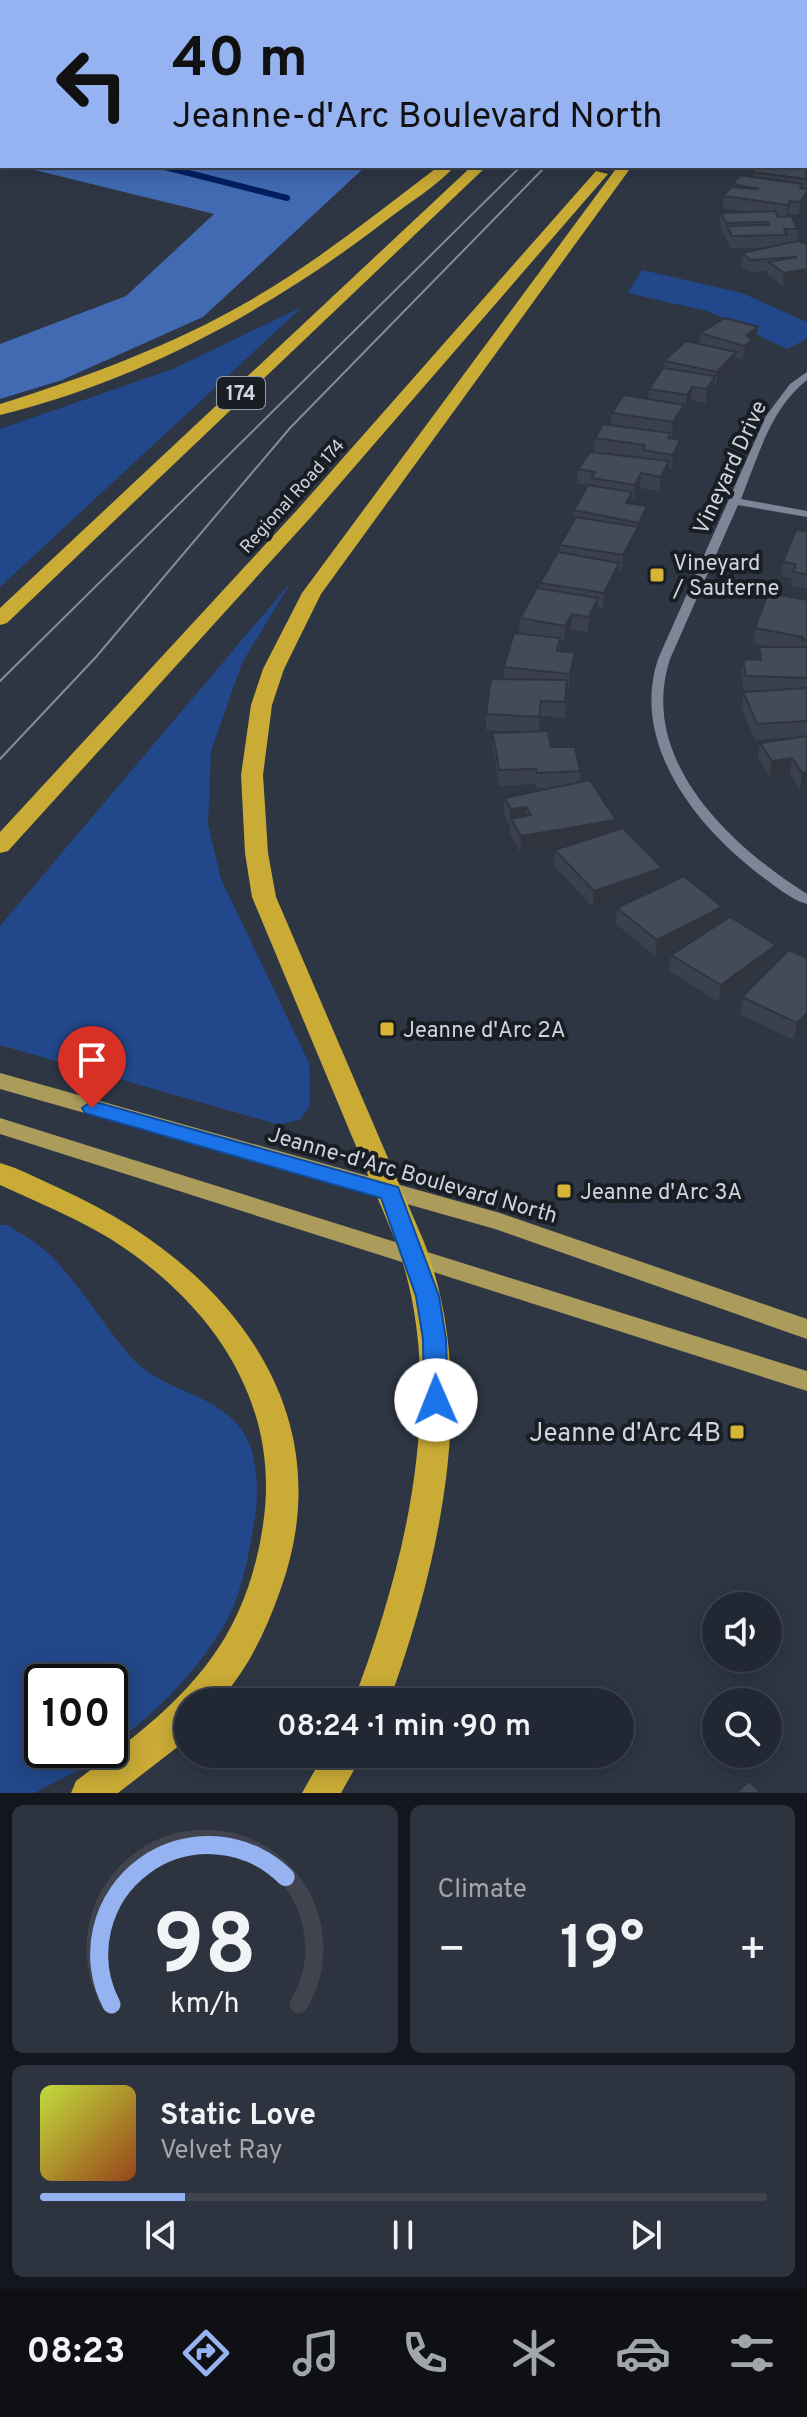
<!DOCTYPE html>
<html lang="en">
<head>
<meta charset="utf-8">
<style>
  :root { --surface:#222833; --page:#2e343f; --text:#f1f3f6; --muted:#a2a6ac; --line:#3f444e; --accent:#95b2f1 }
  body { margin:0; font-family:Overpass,sans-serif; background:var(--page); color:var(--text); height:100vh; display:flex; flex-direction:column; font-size:30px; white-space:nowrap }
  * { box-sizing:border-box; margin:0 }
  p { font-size:26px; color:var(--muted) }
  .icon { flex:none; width:44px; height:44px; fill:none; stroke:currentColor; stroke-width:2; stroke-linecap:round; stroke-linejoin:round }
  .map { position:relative; height:1793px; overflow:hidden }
  .panel { display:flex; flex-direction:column; gap:12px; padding:12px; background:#13161c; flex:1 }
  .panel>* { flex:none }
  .banner { position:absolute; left:0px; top:0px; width:808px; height:168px; box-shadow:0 4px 20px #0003,0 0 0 2px var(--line); background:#95b2f1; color:#111; overflow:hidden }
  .tools { position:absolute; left:702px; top:1592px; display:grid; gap:16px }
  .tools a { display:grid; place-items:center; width:80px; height:80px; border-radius:50%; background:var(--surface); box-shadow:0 4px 20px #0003,0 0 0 2px var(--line); font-size:40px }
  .speed { position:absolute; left:24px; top:1664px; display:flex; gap:16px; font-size:40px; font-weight:700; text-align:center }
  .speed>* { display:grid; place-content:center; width:104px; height:104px; border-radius:50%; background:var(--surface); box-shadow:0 4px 20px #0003,0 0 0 2px var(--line); line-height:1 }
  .speed .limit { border:4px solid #111; border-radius:12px; background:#fff; color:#111 }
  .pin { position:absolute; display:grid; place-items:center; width:68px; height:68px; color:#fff; margin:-82px -34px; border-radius:50% 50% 50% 0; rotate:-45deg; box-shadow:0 0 8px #0007 }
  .pin .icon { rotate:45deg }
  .me { position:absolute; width:88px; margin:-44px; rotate:359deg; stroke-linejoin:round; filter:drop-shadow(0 0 6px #0008) }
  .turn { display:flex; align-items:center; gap:28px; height:168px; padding:0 40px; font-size:36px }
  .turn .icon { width:104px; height:104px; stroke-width:2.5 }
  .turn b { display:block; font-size:56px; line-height:68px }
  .big { font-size:60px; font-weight:600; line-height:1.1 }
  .panel .widget { flex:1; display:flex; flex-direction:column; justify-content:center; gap:12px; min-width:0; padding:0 28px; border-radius:12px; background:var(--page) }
  .panel .dial { align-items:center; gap:0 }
  .dial svg { height:208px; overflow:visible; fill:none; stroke:var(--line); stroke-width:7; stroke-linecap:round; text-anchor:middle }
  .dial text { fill:var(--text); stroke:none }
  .song { display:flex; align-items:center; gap:24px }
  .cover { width:96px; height:96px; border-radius:12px; background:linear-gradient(135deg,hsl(70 70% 55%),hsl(20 70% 35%)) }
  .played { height:8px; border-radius:4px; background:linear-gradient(90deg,var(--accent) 20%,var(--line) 20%) }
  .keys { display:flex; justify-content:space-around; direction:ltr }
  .heat { display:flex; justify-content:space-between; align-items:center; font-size:44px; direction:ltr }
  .panel .tiles { flex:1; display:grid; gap:12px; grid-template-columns:1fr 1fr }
  .widget:last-child { grid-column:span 2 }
  .trip { position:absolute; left:174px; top:1688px; width:460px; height:80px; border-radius:40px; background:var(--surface); box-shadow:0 4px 20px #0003,0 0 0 2px var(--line); font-weight:600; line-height:80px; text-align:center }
  .tab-bar { display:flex; height:128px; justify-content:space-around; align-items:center; background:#0e1014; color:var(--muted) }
  .tab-bar .icon { width:56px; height:56px }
  .tab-bar .selected { color:var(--accent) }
  .tab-bar b { font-size:36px; color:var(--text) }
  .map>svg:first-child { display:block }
  .green { fill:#22478a }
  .forest { fill:#416ab2 }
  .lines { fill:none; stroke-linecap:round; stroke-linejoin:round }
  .stream { stroke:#001e60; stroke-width:6 }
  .minor { fill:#7d8697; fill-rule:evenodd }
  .major { fill:#ab9c5c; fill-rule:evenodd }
  .highway { fill:#c9ab35; fill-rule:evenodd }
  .tram { stroke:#858c97; stroke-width:2 }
  .wall { fill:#3a404d }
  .shaded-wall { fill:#2f343f }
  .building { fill:#434b5a; stroke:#2f343f; stroke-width:2 }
  .route { fill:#1a73e8; stroke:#114b97; stroke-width:2 }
  .poi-dot { fill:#d6b534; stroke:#191d24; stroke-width:3 }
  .labels { text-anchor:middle; stroke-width:8; stroke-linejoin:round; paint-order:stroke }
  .far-street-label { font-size:18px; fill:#cfd4dd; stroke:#191d24 }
  .shield { fill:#191d24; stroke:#989da6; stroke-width:2 }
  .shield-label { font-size:20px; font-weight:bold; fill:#cfd4dd }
  .street-label { font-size:22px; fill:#cfd4dd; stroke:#191d24 }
  .poi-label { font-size:22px; fill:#cfd4dd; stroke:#191d24; text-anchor:start }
  .near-poi-label { font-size:26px; fill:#cfd4dd; stroke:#191d24; text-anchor:end }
</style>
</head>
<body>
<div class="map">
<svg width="807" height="1793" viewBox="0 0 807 1793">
  <rect width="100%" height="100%" fill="#2e3644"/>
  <g class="green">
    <polygon points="0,0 237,0 276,2 2,2 2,66"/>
    <polygon points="642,270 742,293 807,322 807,339 787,349 707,311 628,293"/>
    <polygon points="302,307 0,587 0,429 173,369"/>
    <polygon points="291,582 242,663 211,751 208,824 221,879 309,1063 310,1106 301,1119 280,1125 0,1045 0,926"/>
    <path d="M0 1225H8C21 1234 37 1242 48 1253 80 1284 102 1324 131 1357 161 1392 221 1393 245 1435 259 1460 259 1498 254 1524 249 1553 243 1586 231 1612 205 1665 157 1712 110 1747V1682H42V1750H106L77 1771 34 1793H0Z"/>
  </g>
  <polygon class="forest" points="18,166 366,166 203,317 62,380 0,399 0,344 126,296 214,214"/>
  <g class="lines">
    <polyline class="stream" points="161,166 287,198"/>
    <g class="minor">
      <rect x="0" y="72" width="2" height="4"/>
      <path d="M807 372V380C770 409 758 457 741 499L807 511V517L738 505 670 659C637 760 731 846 807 894V904C790 899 774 885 760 875 696 826 630 744 658 659L766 416 790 384Z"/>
    </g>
    <g class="major">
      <polygon points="0,1073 500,1213 807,1319 807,1339 495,1229 0,1089"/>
      <polygon points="0,1118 807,1371 807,1391 0,1134"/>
    </g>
    <g class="highway">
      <path d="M439 166H455C437 186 410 202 388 219 273 308 142 380 0 415V404C86 377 171 346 249 301 317 262 377 213 439 166Z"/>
      <polygon points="472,166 487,166 7,623 0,625 0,608"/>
      <path d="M618 166H632L321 594 284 669 272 705 263 775 268 853 276 897 424 1242C480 1387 440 1561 389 1702H353C407 1561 449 1388 396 1242L252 897 245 853 241 775 251 705 263 669 302 593Z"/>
      <polygon points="596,171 608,174 311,517 8,851 0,853 0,832 298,509"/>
      <path d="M0 1163C21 1169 41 1180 61 1189 223 1262 347 1407 280 1591 266 1631 247 1671 218 1702H188V1737L184 1742 118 1793H71L76 1781C125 1744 174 1709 210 1660 238 1623 255 1576 262 1531 284 1406 213 1303 109 1238 74 1217 37 1202 0 1185Z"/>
      <polygon points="324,1754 363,1754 341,1793 302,1793"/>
    </g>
    <g class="tram">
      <polyline points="0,681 521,166"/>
      <polyline points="0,759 96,657 290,428 546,166"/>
    </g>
  </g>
  <g class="wall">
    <polygon points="807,130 807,202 799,215 788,213 786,217 798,229 797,242 786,242 786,244 807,244 807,281 783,286 768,275 768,271 750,272 741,266 742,253 769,248 730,248 726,238 726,235 724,235 720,225 721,213 752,212 723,208 724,196 733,187 733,184 753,177 753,172 806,166"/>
    <polygon points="758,327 756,341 752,343 751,354 743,360 736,358 735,366 716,386 714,386 714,390 706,403 691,400 685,409 683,409 682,418 672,436 670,436 670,438 680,440 679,454 672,469 668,468 668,475 660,491 640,488 634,499 632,498 631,504 645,521 637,537 637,541 622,570 619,570 618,578 603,608 598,607 597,613 588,632 571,629 564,641 560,640 560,652 575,653 574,668 569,689 567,689 565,718 540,716 539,731 551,747 580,771 580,782 615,831 662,868 660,884 593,907 554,866 555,850 578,842 520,852 510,834 510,825 504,814 504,798 552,788 536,788 536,784 499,786 493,748 493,733 523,732 486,730 486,714 504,679 504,667 527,635 519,633 520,618 540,588 540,583 560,553 560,545 574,521 574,510 591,486 577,483 578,469 594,452 595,438 611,425 612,413 648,399 649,389 664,368 664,361 699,344 700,333"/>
    <polygon points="807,531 807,589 791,586 792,578 781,576 783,562"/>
    <polygon points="807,600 807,736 755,740 741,708 744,692 741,675 743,659 758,660 759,647 773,647 753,643 755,628"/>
    <polygon points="807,736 807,788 800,789 790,774 770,777 758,758 760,743"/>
    <polygon points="617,908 720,923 776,945 773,961 719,1002 669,971 671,955 719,924 655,956 616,924"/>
    <polygon points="807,958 807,1026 794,1040 740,1014 742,997"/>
  </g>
  <g class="shaded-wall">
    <polygon points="807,192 807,202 799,215 800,202"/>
    <polygon points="790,201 788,213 786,217 788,205"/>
    <polygon points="807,269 807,281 783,286 784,273"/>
    <polygon points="758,327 756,341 752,343 751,354 743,360 746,335"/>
    <polygon points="736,352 735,366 716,386 717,372"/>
    <polygon points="715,376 714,390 706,403 707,389"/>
    <polygon points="692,387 691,400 685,409 687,395"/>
    <polygon points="684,405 682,418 672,436 673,422"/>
    <polygon points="680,440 679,454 672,469 673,455"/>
    <polygon points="669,461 668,475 660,491 661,477"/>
    <polygon points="641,473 640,488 634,499 635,485"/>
    <polygon points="632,492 631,506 626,503"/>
    <polygon points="647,506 645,521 637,537 637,541 622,570 623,555 638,527 639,523"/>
    <polygon points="619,563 618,578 603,608 604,593"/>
    <polygon points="598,598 597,613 588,632 589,617"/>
    <polygon points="572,614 571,629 564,641 565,626"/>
    <polygon points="575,653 574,668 569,689 570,674"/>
    <polygon points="792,758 790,774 770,777 772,761"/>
    <polygon points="807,772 807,788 800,789 802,773"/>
    <polygon points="526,807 525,823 511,819 510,825 511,809"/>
    <polygon points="616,820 615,836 520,852 521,836"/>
    <polygon points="662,868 660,884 593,907 594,891"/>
    <polygon points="722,907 720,923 655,956 657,940"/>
    <polygon points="776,945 773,961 719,1002 721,985"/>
    <polygon points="807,1013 807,1026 794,1040 797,1023"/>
  </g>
  <g class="building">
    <polygon points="806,158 806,179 753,172 758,166 806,166"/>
    <polygon points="740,175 803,184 800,188 807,189 807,192 800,202 790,201 788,205 724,196 731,187 759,189 733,184"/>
    <polygon points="775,211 778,217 791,216 798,229 784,229 787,235 732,236 727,226 769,225 768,222 726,223 721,213"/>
    <polygon points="798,241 807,244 807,269 784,273 769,262 797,257 751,260 742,253"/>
    <polygon points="725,318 758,327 746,335 752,341 744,346 700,333"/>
    <polygon points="686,341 736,352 717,372 664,361"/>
    <polygon points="663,368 715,376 707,389 692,387 687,395 649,389"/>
    <polygon points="624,395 684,405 673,422 612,413"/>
    <polygon points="603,424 670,433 668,438 680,440 673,455 643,450 645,445 595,438"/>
    <polygon points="590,452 669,461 661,477 641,473 635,485 591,478 595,472 578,469"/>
    <polygon points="588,485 632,492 626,503 647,506 639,523 574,510"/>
    <polygon points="576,517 638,527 623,555 560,545"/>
    <polygon points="796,530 807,531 807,574 793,572 796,564 783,562"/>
    <polygon points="558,552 619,563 604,593 540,583"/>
    <polygon points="537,588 598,598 589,617 572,614 565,626 520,618"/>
    <polygon points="768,593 807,600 807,640 802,640 803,637 755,628"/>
    <polygon points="514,633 560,638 557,651 575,653 570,674 504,667"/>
    <polygon points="759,647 807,647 807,678 746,676 743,659 761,660"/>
    <polygon points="491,679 567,680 565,702 541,701 539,717 486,714"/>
    <polygon points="807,688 807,721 757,724 743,692"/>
    <polygon points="548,731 551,747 575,747 580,771 537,773 536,769 499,770 493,733"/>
    <polygon points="807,736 807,772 802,773 792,758 772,761 760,743"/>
    <polygon points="590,780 616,820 521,836 511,819 531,815 526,807 511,809 504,798"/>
    <polygon points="623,828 662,868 594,891 555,850"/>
    <polygon points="684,876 722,907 657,940 617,908"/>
    <polygon points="730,917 776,945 721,985 671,955"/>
    <polygon points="789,950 807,958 807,1013 797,1023 742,997"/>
    <polygon points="749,1781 761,1793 736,1793"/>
  </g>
  <polygon class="route" points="92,1101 398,1187 439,1296 446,1339 448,1400 444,1407 436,1410 427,1407 424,1400 423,1339 416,1296 381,1198 85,1113 82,1108"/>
  <g class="poi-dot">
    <rect x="649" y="567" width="16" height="16" rx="4"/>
    <rect x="379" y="1021" width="16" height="16" rx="4"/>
    <rect x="556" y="1183" width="16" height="16" rx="4"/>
    <rect x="729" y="1424" width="16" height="16" rx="4"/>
  </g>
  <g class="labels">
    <g class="far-street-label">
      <text transform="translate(292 496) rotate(-48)" y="6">Regional Road 174</text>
    </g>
    <rect class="shield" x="217" y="377" width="48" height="32" rx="6"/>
    <g class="shield-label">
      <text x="241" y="400">174</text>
    </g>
    <g class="street-label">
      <text transform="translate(729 467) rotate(-65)" y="8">Vineyard Drive</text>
      <text transform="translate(413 1174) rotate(16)" y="8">Jeanne-d'Arc Boulevard North</text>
    </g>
    <g class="poi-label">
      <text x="673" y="570">Vineyard<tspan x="673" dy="25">/ Sauterne</tspan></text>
      <text x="403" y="1037">Jeanne d'Arc 2A</text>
      <text x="580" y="1199">Jeanne d'Arc 3A</text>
    </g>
    <g class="near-poi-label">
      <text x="721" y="1441">Jeanne d'Arc 4B</text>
    </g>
  </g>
</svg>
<div class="tools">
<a><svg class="icon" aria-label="sound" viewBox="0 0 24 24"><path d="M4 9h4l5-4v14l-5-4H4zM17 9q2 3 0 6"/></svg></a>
<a><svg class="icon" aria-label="search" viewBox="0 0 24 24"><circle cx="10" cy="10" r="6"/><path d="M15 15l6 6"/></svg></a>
</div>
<div class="speed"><div class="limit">100</div></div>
<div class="pin" style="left:92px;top:1108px;background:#d93025"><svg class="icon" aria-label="arrive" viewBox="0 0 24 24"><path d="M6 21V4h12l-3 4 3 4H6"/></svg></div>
<svg class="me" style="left:436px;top:1400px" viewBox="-20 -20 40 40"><circle r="19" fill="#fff"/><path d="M0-13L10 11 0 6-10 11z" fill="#1a73e8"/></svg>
<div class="trip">08:24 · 1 min · 90 m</div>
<div class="banner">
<div class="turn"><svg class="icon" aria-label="left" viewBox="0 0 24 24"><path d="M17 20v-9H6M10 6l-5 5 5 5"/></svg><div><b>40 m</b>Jeanne-d'Arc Boulevard North</div></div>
</div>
</div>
<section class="panel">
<div class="tiles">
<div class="widget dial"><svg viewBox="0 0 100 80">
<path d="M14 69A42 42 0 1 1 86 69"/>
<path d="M14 69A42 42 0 0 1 81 20" stroke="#95b2f1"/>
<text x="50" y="56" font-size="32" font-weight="700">98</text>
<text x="50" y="72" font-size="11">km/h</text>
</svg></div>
<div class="widget"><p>Climate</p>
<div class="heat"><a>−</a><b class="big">19°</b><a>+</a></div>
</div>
<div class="widget">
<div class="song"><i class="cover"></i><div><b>Static Love</b><p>Velvet Ray</p></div></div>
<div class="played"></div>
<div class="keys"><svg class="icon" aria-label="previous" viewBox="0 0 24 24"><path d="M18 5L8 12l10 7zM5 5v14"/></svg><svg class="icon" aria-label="pause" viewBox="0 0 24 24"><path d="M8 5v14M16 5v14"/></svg><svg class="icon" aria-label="next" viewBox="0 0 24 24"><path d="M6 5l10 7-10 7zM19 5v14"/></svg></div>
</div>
</div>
</section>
<nav class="tab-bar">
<b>08:23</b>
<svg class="icon selected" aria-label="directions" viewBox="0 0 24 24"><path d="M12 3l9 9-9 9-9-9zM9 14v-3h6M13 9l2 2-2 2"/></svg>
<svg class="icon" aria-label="music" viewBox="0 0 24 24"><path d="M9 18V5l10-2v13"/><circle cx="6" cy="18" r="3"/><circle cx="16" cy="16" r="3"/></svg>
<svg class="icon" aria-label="phone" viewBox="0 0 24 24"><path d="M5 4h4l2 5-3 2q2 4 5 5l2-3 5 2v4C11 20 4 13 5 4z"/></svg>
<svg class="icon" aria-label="climate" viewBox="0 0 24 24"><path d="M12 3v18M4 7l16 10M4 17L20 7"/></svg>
<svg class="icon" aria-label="car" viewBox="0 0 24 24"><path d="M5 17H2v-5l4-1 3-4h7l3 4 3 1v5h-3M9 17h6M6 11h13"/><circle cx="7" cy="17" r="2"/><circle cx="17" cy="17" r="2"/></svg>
<svg class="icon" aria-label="filters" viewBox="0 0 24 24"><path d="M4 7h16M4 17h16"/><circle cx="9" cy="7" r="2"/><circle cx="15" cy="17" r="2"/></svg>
</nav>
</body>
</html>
